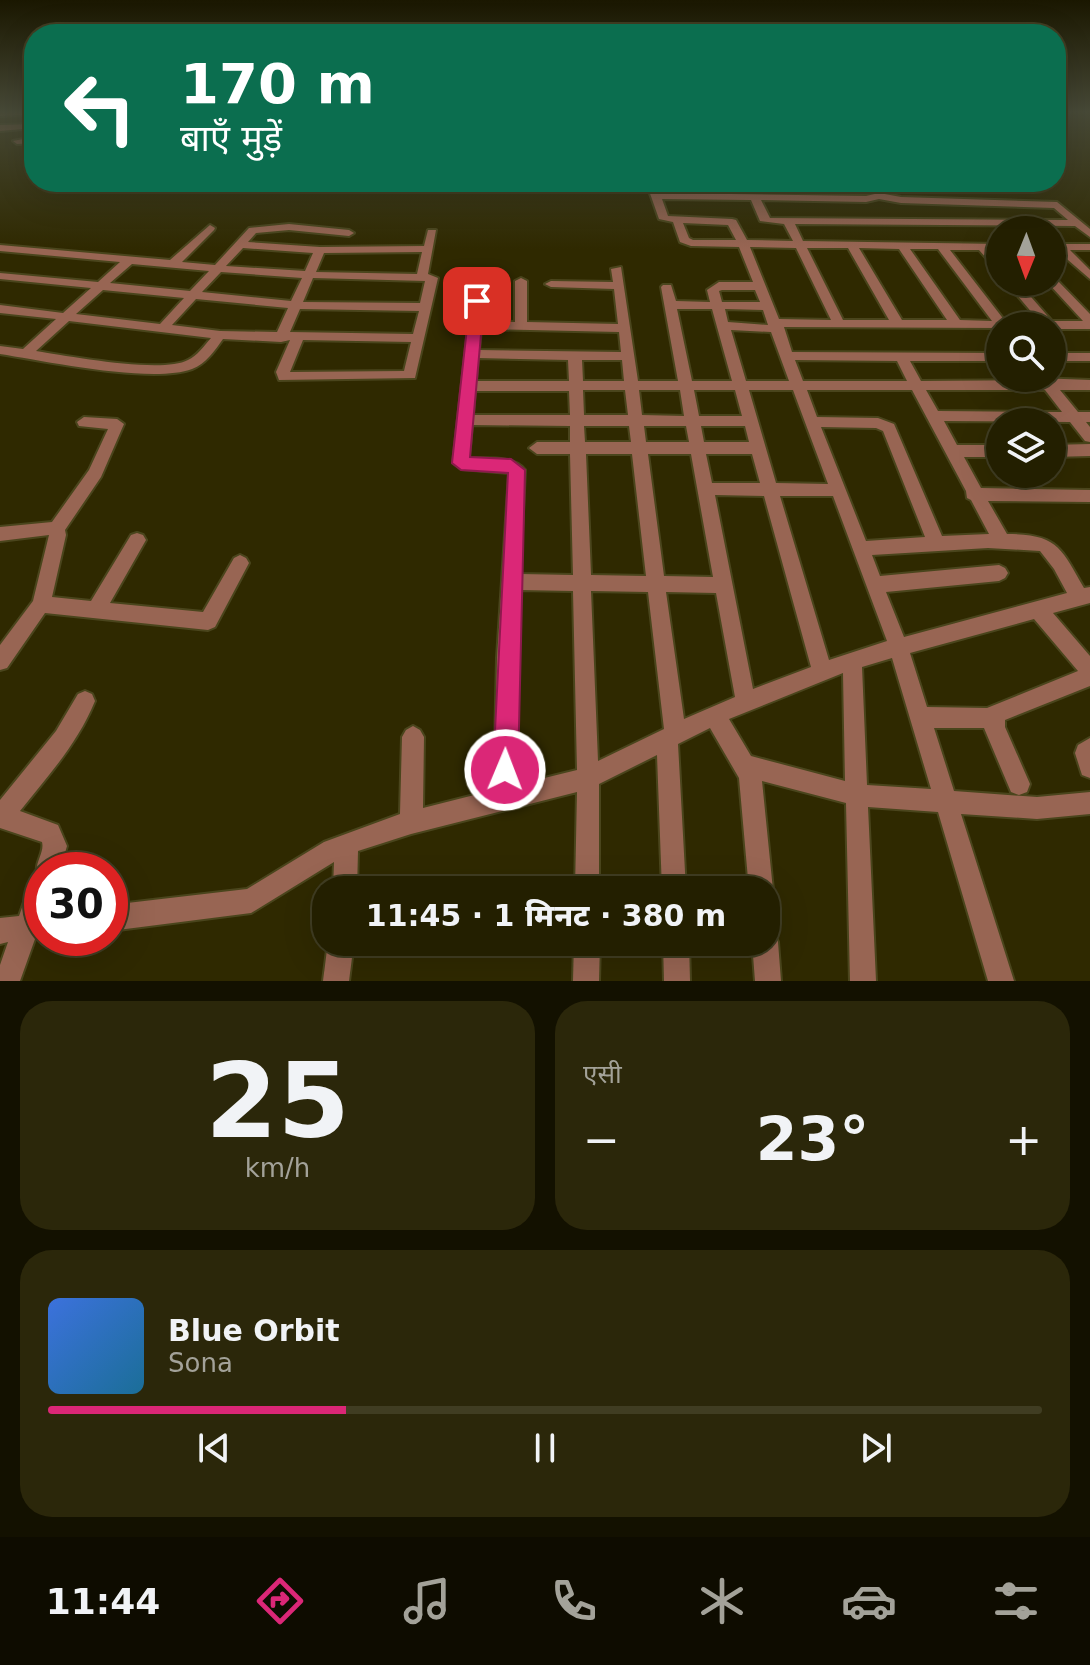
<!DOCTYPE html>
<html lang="hi">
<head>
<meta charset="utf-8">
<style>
  :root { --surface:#231f00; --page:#2b270a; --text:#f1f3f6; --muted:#a3a299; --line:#403d22; --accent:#db2777 }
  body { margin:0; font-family:"DejaVu Sans","Noto Sans Devanagari",sans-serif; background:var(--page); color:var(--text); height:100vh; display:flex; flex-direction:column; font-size:30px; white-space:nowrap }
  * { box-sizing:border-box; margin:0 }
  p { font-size:26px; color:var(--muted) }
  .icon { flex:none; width:44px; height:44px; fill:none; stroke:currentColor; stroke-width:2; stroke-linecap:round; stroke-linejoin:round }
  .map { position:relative; height:981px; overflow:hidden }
  .side { display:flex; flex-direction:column; gap:20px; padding:20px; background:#131100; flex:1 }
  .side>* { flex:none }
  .banner { position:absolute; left:24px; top:24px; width:1042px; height:168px; border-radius:32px; box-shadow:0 8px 32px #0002,0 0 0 2px var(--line); background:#0b6e4f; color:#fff; overflow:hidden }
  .needle { width:52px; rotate:181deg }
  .tools { position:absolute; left:986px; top:216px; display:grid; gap:16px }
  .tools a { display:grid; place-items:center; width:80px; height:80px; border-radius:50%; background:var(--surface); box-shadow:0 8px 32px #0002,0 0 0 2px var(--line); font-size:40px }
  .speed { position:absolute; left:24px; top:852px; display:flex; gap:16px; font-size:40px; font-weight:700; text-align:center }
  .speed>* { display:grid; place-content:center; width:104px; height:104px; border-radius:50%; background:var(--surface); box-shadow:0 8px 32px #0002,0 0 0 2px var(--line); line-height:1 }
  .speed .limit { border:12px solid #d22; background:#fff; color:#111 }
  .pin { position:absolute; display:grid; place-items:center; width:68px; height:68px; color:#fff; margin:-34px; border-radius:16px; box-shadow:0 4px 12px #0006 }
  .me { position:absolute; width:88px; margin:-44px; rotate:1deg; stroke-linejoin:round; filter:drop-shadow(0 0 6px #0008) }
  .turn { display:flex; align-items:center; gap:28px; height:168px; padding:0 24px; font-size:36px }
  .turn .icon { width:104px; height:104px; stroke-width:2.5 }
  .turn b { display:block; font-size:56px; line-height:68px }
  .big { font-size:60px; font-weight:800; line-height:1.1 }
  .side .widget { flex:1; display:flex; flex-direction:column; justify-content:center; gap:12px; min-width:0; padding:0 28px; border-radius:32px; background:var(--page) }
  .side .dial { align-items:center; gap:0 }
  .dial b { font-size:104px; line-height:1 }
  .song { display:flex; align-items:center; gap:24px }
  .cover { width:96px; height:96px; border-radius:12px; background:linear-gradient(135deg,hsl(220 70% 55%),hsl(200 70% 35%)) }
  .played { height:8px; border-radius:4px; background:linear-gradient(90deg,var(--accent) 30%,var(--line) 30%) }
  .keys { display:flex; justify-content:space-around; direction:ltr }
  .heat { display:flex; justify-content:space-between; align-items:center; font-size:44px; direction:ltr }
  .side .tiles { flex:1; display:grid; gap:20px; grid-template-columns:1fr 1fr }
  .widget:last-child { grid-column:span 2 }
  .trip { position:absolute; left:312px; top:876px; width:468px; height:80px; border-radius:32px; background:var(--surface); box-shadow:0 8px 32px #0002,0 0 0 2px var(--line); font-weight:800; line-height:80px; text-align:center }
  .menu { display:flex; height:128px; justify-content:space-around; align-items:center; background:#0e0c00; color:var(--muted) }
  .menu .icon { width:56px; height:56px }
  .menu .active { color:var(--accent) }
  .menu b { font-size:36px; color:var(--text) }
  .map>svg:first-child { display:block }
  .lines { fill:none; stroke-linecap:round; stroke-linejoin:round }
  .minor-casing { stroke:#4a451c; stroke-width:4 }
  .minor { fill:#986553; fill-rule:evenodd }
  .route { fill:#db2777; stroke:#8e194d; stroke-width:2 }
</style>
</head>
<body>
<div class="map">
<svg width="1090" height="981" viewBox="0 0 1090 981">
  <rect width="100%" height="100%" fill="#2f2900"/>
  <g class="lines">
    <g class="minor-casing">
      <g id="minor">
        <polygon points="0,112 34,112 34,114 0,116"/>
        <polygon points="34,124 34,128 0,131 0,125"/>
        <polygon points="34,137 34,143 17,144 13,141"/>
        <path d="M646 182H656L660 193 866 196 879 193 901 197 1057 202 1090 229V237L1075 226 795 224 803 241 1000 244V250H991L1000 260V270L996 269 979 250H950L1005 321H1039L1006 282H1018L1052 321H1083L1048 283 1052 282V278L1056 279 1090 314V329H1052V326H1000V328L784 327 792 352 1000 353V361H910L921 381 1038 380V378L1090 380V390H1060L1078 412H1090V422H1086L1090 427V442L1085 441 1070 422 944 421 957 445H1000V457H964L981 488 1090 490V502L988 501 1007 534C1058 534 1061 548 1084 588L1090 587V603L1053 613 1090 656V686L1005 720V727L1030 784 1027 792 1019 795 1011 792 984 728H934L954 791 1037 797 1090 792V814L1037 819 961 814 1014 981H988L938 812 868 807 876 981H850L846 803 762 781 773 890 770 899 766 900V890H749L739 778 710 728 678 744 686 890H662L657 755 599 784V890H575L577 792 411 834 358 851 357 890H333L334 862 251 913 110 931V905L247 889 324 842 400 814 402 737 406 730 413 726 420 730 424 737 423 808 494 790 497 658 509 473 461 469 453 463 473 284 479 281 485 284 481 321 515 322V281L521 278 527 281V322L618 324 614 289 551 287 545 284 551 281 613 282 611 269 621 267 638 381H678L661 287 663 285H671L676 301 710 302 707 290 719 282H753L739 247 691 246 680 242 673 222 659 219ZM662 199 751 200 760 221 784 224 793 241 747 240 736 220 732 219 668 216ZM879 199 901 203 1054 208 1068 220 770 218 761 200 866 202ZM683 223 728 225 736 240H693L689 238ZM750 247 796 248 831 320 779 319ZM807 248H848L889 320H843ZM859 248 899 249 947 320H902ZM910 249H938L992 321 960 320ZM722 290H755L760 302H722L719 291ZM677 309H712L732 381H692ZM725 309 763 310 768 325 728 322ZM481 329 619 332 621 352 479 350ZM731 330 771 332 789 381H746ZM478 358 568 360 569 381H476ZM582 360H622L624 381H583ZM795 360 897 361 907 381H803ZM583 390H625L628 415H584ZM639 390H680L684 416 642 415ZM694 390H735L742 416H699ZM749 390H793L828 484 776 483ZM807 390H912L966 491 967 498 971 500 989 534 942 536 894 424 878 418 817 417ZM926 390H1045L1062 412 938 411ZM475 391H569L570 415H473ZM472 425 570 426V442H537L529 448 537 454H570L573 575 520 574 525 470C513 455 487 459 469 458ZM584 426H629L631 442H585ZM644 426H686L689 442H646ZM701 426H745L749 442H704ZM821 427 876 428 883 431 925 537 866 541ZM586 454H632L646 576 591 575ZM648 454H691L713 577 664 576ZM706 454H752L760 483H712ZM715 495 764 496 811 667 753 689ZM780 496H833L887 641 829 660ZM988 548 1040 551 1054 569 1067 593 904 637 886 592 999 581 1005 578 1008 573 1005 568 999 565 880 576 872 555ZM520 590 573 591 577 770 516 785ZM591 591 648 592 664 729 598 761ZM666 592 716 593 735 697 684 719ZM1034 619 1078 671 987 708 927 707 910 653ZM892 658 931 789 867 785 862 667ZM843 673 845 781 751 756 729 719Z"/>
        <polygon points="694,182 704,182 705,184 700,187"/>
        <path d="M289 224 349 230 354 233 349 236 289 230 256 233 248 242 320 247 424 246 428 230H436L428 274 438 278 415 378 279 380 276 372 290 340 281 342 223 339C215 350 206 364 192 369 152 384 45 361 0 354V346L23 349 56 319 0 313V305L63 313 91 288 0 279V273L98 282 120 262 0 251V245L170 260 210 225 215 228 214 230 182 262 215 265 249 228ZM243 248 313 253 305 271 226 266ZM422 252 417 274 316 272 324 253ZM132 264 209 271 190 291 110 283ZM221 272 302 278 291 301 202 292ZM313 278 425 281 420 303 303 302ZM103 290 184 298 160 324 76 314ZM196 299 288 308 277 332 220 331 172 325ZM300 309 419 311 413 334 290 332ZM69 321 211 338C204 346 197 356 188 360 162 374 68 356 36 351ZM303 340 411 342 404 371 290 372Z"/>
        <polygon points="1090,244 1090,250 1070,250 1090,270 1090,279 1053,247 1058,244"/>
        <rect x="1052" y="353" width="38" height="8"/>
        <polygon points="84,417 117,419 124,424 101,477 65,530 66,535 52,597 91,601 131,535 137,533 143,535 146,540 110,603 203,612 234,558 240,555 246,558 249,563 215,627 208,630 45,613 7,668 0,670 0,645 33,601 49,535 0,541 0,527 52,522 89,470 108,429 79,426 77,422"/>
        <polygon points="1090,444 1090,456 1052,457 1052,445"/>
        <path d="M85 691 92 694 95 701C78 743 48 776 20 811L58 825 67 846 60 870H42V938L35 939 20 981H0V965L8 942 0 944V918L19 916 33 877 38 875C33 864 45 853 42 842L0 828V800L56 731 78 694Z"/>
        <polygon points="1090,738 1090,778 1082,775 1075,753 1078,745"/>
        <polygon points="766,930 774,933 778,942 781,981 755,981 752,942 766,942"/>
        <polygon points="328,942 354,942 349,981 323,981"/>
        <polygon points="574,942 600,942 599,981 573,981"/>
        <polygon points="663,942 689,942 690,981 664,981"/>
      </g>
    </g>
    <use href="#minor" class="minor"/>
  </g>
  <linearGradient id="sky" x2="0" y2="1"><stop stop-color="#1a1700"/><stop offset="0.45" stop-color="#474937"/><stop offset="1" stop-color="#474937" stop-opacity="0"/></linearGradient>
  <rect width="1090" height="249" fill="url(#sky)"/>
  <polygon class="route" points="477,297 484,301 470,457 511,459 525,470 518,770 514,779 505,782 496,779 493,770 508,473 461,470 452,463 470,301"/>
</svg>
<div class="tools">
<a><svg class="needle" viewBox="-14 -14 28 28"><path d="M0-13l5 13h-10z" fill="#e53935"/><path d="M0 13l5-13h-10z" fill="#a3a299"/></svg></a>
<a><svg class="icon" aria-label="search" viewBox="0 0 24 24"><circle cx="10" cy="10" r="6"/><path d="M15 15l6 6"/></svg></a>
<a><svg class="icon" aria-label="layers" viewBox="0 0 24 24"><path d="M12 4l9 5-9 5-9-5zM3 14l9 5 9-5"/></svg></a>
</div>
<div class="speed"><div class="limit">30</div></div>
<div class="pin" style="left:477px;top:301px;background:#d93025"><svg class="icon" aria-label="arrive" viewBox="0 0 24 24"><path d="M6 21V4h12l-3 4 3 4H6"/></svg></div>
<svg class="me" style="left:505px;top:770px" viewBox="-20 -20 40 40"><circle r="17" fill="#db2777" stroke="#fff" stroke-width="3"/><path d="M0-11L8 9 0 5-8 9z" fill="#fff"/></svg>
<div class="trip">11:45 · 1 मिनट · 380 m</div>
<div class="banner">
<div class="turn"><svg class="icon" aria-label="left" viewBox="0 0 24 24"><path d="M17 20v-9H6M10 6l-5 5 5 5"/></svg><div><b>170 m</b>बाएँ मुड़ें</div></div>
</div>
</div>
<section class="side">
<div class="tiles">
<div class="widget dial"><b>25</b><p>km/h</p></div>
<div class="widget"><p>एसी</p>
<div class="heat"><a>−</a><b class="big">23°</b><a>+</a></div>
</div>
<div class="widget">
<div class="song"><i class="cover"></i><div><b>Blue Orbit</b><p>Sona</p></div></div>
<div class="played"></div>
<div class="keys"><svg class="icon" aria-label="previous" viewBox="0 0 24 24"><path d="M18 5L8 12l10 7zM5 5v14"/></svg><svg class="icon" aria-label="pause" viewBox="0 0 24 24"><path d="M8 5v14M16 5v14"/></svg><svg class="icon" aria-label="next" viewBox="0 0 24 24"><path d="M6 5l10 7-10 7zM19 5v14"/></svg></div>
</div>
</div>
</section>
<nav class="menu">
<b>11:44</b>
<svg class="icon active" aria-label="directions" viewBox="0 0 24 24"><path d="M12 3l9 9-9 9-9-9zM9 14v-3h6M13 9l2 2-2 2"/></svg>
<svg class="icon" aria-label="music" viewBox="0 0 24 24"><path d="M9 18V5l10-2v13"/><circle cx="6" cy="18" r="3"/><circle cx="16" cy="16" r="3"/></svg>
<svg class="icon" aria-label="phone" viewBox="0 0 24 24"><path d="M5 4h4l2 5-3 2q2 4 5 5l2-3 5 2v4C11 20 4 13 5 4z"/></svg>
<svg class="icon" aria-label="climate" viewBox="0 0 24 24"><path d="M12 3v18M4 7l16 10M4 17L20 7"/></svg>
<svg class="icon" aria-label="car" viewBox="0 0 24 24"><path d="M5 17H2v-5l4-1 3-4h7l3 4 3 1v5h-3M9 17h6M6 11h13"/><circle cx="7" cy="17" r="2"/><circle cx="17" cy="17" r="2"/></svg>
<svg class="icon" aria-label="filters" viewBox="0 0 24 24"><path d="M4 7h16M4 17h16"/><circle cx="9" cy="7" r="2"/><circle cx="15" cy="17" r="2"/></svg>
</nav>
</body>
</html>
